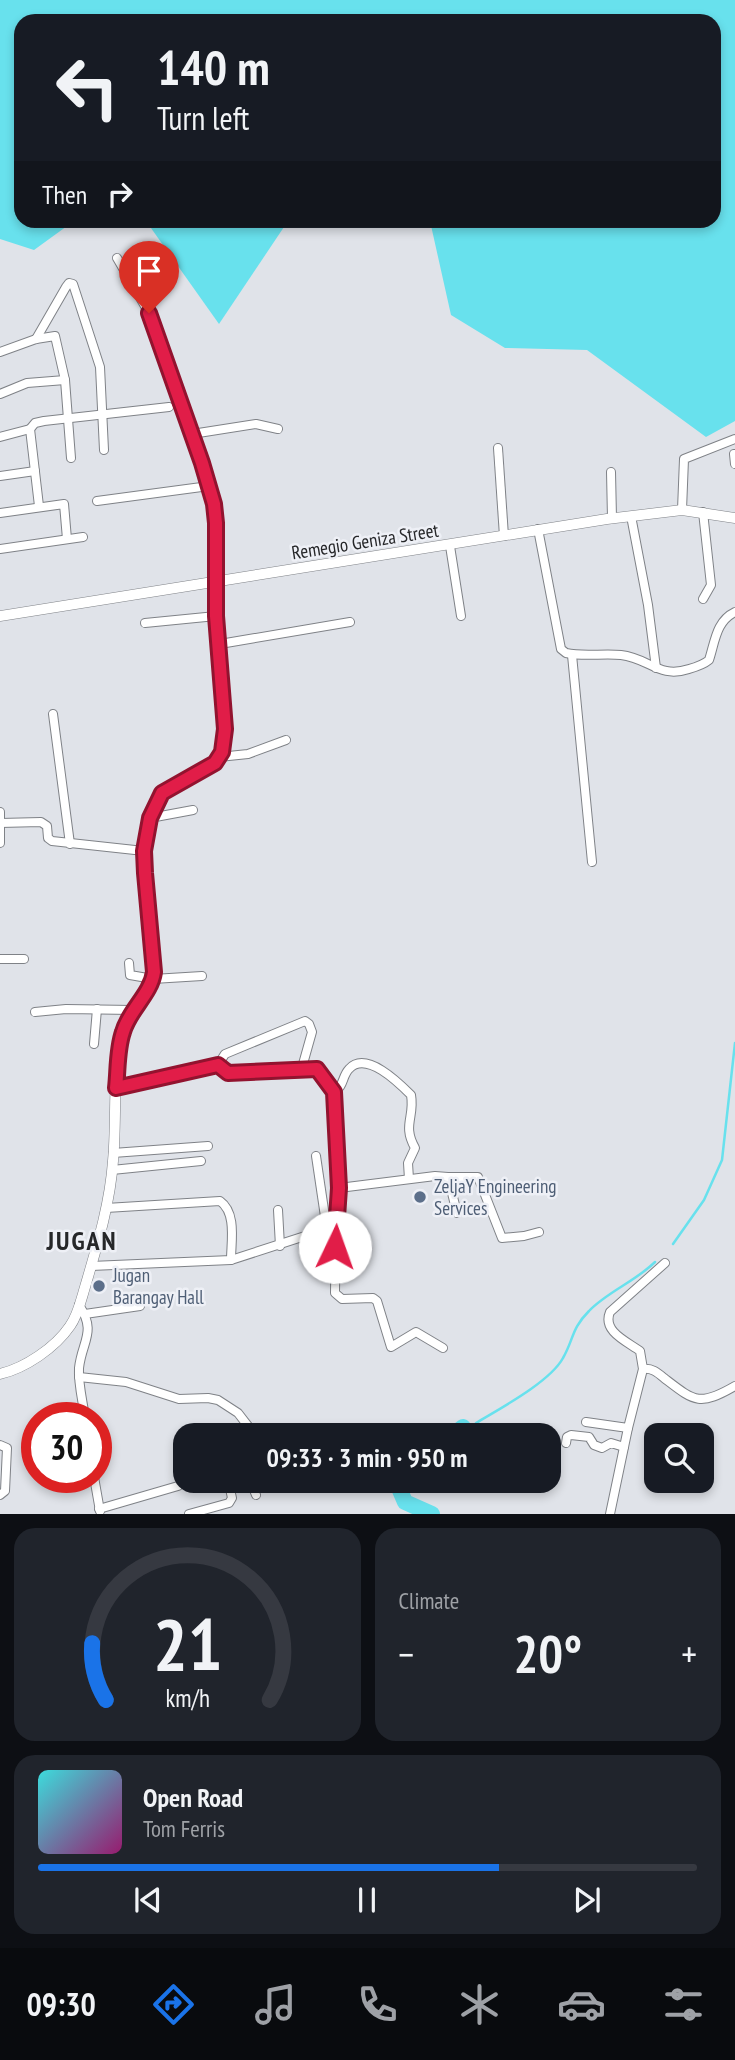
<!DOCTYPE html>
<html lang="en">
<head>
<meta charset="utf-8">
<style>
  :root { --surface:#171b24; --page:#20242c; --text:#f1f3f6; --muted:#9ea1a6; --line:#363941; --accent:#1a73e8 }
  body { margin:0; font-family:"PT Sans Narrow",sans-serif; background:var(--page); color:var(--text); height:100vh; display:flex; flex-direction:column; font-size:26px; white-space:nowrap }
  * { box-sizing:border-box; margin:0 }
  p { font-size:23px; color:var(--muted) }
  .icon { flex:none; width:38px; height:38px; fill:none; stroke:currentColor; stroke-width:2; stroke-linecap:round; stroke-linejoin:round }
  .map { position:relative; height:1514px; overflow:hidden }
  .panel { display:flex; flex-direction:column; gap:14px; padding:14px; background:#0d0f14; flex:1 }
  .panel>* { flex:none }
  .hud { position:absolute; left:14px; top:14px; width:707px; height:214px; border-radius:21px; box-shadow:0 4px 10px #0003; background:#171b24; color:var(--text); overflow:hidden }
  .fabs { position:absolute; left:644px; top:1423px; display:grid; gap:14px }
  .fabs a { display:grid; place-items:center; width:70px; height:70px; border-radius:14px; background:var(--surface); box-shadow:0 4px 10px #0003; font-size:35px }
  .speed { position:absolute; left:21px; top:1402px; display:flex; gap:14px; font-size:35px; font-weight:700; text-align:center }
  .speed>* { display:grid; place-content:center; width:91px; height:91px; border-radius:50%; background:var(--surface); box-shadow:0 4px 10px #0003; line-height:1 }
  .speed .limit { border:10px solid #d22; background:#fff; color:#111 }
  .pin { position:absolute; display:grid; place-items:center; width:60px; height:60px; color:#fff; margin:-72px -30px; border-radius:50% 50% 50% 0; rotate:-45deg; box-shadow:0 0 7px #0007 }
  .pin .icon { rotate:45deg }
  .me { position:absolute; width:77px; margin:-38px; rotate:3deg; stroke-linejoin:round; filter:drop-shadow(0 0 5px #0008) }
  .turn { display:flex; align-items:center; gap:24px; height:147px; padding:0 28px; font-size:32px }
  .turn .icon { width:91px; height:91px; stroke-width:2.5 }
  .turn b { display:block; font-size:49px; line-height:60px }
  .then { display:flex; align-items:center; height:66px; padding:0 28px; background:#0003; gap:14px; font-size:26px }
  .big { font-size:52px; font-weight:700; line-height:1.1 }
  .panel .widget { flex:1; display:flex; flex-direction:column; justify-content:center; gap:10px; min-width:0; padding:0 24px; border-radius:21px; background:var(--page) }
  .panel .dial { align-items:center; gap:0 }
  .dial svg { height:182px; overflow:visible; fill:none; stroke:var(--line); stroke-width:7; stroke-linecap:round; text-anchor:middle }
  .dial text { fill:var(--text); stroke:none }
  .song { display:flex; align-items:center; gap:21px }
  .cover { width:84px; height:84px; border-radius:10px; background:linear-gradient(135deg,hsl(180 70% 55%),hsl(320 70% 35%)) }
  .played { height:7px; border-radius:4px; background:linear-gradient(90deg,var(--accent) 70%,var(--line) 70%) }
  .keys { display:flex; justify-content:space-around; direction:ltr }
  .heat { display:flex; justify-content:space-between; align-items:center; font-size:38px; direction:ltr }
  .panel .tiles { flex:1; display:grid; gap:14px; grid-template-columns:1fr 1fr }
  .widget:last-child { grid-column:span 2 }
  .trip { position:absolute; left:173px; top:1423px; width:388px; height:70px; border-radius:21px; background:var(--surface); box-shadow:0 4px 10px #0003; font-weight:700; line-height:70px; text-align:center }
  .tab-bar { display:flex; height:112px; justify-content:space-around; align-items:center; background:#090b0e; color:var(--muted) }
  .tab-bar .icon { width:49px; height:49px }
  .tab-bar .current { color:var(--accent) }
  .tab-bar b { font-size:32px; color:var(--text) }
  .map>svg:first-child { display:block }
  .water { fill:#68e1ed }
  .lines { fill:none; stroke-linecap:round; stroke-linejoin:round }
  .stream { stroke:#68e1ed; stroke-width:2.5 }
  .river { stroke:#68e1ed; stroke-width:16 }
  .minor-casing { stroke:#7f8287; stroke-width:10 }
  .tertiary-casing { stroke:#7f8287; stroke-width:11 }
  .minor { stroke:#fff; stroke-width:8 }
  .tertiary { stroke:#fff; stroke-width:10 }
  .route-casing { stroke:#92132f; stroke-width:18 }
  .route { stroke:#e11d48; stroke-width:12 }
  .service-dot { fill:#5c6f8a; stroke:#eef0f6; stroke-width:2.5 }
  .labels { text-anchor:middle; stroke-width:5; stroke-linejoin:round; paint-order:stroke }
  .street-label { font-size:19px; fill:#262729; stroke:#eef0f6 }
  .service-label { font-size:19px; fill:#4e5e75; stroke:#eef0f6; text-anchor:start }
  .district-label { font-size:26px; font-weight:bold; letter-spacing:2px; fill:#262729; stroke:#eef0f6 }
</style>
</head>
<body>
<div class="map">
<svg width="735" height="1514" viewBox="0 0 735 1514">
  <rect width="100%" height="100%" fill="#e0e3e9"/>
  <g class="water">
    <polygon points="0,0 735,0 735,421 706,437 587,350 505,348 451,315 430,221 714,220 714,21 21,21 21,220 74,221 34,250 0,239"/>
    <polygon points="146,221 288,221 219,324"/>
  </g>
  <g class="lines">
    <g class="stream">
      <polyline points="673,1244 704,1200 722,1160 735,1043"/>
      <path d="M476 1423C499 1409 550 1382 563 1358 574 1339 571 1329 589 1311 607 1292 636 1281 655 1262"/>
    </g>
    <g class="river">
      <polyline points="453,1435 463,1427"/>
      <polyline points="404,1480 399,1488 405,1502 432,1514"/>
    </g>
    <g class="minor-casing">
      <g id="minor">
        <polyline points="117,258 149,313 202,463 216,523 216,582"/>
        <polyline points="36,339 66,287 69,283 73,284 100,367 104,450"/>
        <polyline points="0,352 36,339 55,336 65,380 71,458"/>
        <polyline points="0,394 27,383 65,380"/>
        <polyline points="30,429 39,506"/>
        <polyline points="192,434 256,424 278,429"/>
        <polyline points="0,437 30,429 35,423 44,421 169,407"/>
        <polyline points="498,448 504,536"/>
        <polyline points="734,454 735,464"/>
        <polyline points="611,472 612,518"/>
        <polyline points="0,476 35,471"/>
        <polyline points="97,501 209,486"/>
        <polyline points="682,510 684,459 735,439"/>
        <polyline points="0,513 64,504 67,539"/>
        <polyline points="631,516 648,605 656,668"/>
        <path d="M538 529 561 649 566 653C584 657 603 653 621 655 649 658 659 679 689 669 696 667 703 665 709 660 715 642 716 621 735 612"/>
        <polyline points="450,546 461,616"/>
        <polyline points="0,549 83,537"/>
        <polyline points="703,599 711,585 703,512"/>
        <polyline points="145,623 216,616"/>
        <polyline points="220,644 350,622"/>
        <polyline points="572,655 592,862"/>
        <polyline points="53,714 70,844"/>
        <polyline points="219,757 248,754 286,740"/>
        <polyline points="0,812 0,843"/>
        <polyline points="150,818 193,810"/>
        <polyline points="0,823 41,822 47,826 48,838 52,841 144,851"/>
        <polyline points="0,959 24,959"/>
        <polyline points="129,963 130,975 153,979 202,976"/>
        <polyline points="35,1012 66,1009 133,1010"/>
        <polyline points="94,1044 97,1009"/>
        <polyline points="218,1065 228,1073 317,1069 334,1092 339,1188 336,1226 335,1293 342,1299 373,1298 377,1301 391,1347 416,1332 443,1348"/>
        <polyline points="116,1088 218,1065 225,1054 305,1021 309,1024 312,1032 301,1071"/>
        <path d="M334 1092C344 1087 342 1076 349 1069 366 1050 399 1083 411 1095 415 1117 402 1125 415 1148L408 1163 409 1179"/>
        <polyline points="113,1153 208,1146"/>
        <polyline points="316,1156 327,1230"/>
        <polyline points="112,1170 201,1161"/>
        <polyline points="448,1177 478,1177 502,1238 524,1236 539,1232"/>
        <polyline points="339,1188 435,1176 448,1177 457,1213"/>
        <path d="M106 1208 220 1201C237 1213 231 1242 231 1260"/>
        <polyline points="278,1210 280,1246"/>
        <polyline points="91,1266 231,1260 336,1226"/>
        <path d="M79 1305C97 1332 82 1341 79 1368 78 1384 83 1402 85 1418"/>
        <polyline points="85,1314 140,1306"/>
        <path d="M643 1369C652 1368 657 1372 664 1378 694 1401 699 1407 735 1386"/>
        <polyline points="79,1377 126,1382 179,1399 208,1398 218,1400 238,1413 255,1435"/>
        <polyline points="586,1422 628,1428"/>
        <polyline points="566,1443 567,1437 571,1435 589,1437 594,1445 602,1448 611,1443 624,1447"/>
        <polyline points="0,1445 7,1448 5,1491 0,1495"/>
        <polyline points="94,1477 100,1511"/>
        <polyline points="250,1480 256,1495"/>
        <polyline points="99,1509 178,1486"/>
        <polyline points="189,1514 229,1503 232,1498 228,1480"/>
        <path d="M610 1514 628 1428 643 1369 640 1351C626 1341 602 1331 610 1312L665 1263"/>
      </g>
    </g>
    <g class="tertiary-casing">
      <g id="tertiary">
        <polyline points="0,616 607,519 682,510 735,518"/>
        <path d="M0 1374C25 1368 55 1348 70 1326 78 1315 81 1300 85 1287 97 1246 110 1204 113 1161 117 1119 112 1075 122 1033 128 1011 151 995 154 972 156 923 128 839 159 796 162 791 168 789 173 787 193 775 218 768 224 743L216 582"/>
      </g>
    </g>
    <use href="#minor" class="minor"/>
    <use href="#tertiary" class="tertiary"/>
  </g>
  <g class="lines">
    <g class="route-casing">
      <path id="route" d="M149 313 202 463 214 504 216 523V616L225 729 222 752 215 763 162 793 150 818 144 851 145 873 154 972C151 994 129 1010 123 1032 117 1049 118 1070 116 1088L218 1065 228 1073 317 1069 334 1092 339 1188 335 1247"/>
    </g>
    <use href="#route" class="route"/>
  </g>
  <g class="service-dot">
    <circle cx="420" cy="1197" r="7"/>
    <circle cx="99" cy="1286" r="7"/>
  </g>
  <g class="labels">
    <g class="street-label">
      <text transform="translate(365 541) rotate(-9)" y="7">Remegio Geniza Street</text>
    </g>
    <g class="service-label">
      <text x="434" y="1193">ZeljaY Engineering<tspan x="434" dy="22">Services</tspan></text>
      <text x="113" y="1282">Jugan<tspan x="113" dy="22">Barangay Hall</tspan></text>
    </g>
    <g class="district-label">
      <text x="82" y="1250">JUGAN</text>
    </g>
  </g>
</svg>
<div class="fabs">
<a><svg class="icon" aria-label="search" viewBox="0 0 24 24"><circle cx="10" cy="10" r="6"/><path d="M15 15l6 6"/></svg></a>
</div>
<div class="speed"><div class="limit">30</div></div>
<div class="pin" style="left:149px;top:313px;background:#d93025"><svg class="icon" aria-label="arrive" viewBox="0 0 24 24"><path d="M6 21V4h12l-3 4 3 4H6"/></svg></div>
<svg class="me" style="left:335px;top:1247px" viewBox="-20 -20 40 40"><circle r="19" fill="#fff"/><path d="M0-13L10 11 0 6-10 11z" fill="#e11d48"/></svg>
<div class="trip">09:33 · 3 min · 950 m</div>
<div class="hud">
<div class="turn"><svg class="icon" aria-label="left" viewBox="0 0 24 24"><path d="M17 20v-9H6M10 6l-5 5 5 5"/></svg><div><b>140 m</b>Turn left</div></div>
<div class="then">Then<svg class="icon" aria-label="right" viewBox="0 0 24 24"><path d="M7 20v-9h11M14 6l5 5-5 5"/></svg></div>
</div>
</div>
<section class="panel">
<div class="tiles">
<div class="widget dial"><svg viewBox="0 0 100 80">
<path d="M14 69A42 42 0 1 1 86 69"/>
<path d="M14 69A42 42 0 0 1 8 44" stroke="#1a73e8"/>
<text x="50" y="56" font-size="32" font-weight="700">21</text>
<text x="50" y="72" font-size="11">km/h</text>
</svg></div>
<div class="widget"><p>Climate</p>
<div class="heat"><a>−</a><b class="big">20°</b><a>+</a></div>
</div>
<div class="widget">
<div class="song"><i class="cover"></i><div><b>Open Road</b><p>Tom Ferris</p></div></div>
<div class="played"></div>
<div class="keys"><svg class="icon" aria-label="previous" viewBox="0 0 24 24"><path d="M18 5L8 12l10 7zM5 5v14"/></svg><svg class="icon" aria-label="pause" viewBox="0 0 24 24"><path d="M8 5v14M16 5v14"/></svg><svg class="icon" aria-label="next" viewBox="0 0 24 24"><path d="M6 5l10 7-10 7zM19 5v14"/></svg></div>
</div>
</div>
</section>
<nav class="tab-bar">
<b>09:30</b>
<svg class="icon current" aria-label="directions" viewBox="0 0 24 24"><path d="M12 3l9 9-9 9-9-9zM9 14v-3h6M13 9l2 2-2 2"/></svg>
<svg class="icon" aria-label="music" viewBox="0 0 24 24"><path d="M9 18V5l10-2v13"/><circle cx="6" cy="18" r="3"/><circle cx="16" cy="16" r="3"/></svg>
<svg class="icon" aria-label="phone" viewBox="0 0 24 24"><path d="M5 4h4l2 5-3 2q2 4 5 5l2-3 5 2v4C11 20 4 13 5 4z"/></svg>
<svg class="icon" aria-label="climate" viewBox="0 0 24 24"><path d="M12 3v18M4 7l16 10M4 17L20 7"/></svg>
<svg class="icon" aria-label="car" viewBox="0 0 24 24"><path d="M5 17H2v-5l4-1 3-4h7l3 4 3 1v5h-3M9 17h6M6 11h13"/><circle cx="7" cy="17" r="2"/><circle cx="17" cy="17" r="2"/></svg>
<svg class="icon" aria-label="filters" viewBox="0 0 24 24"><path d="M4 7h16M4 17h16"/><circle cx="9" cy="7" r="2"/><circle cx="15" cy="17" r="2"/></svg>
</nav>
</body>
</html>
